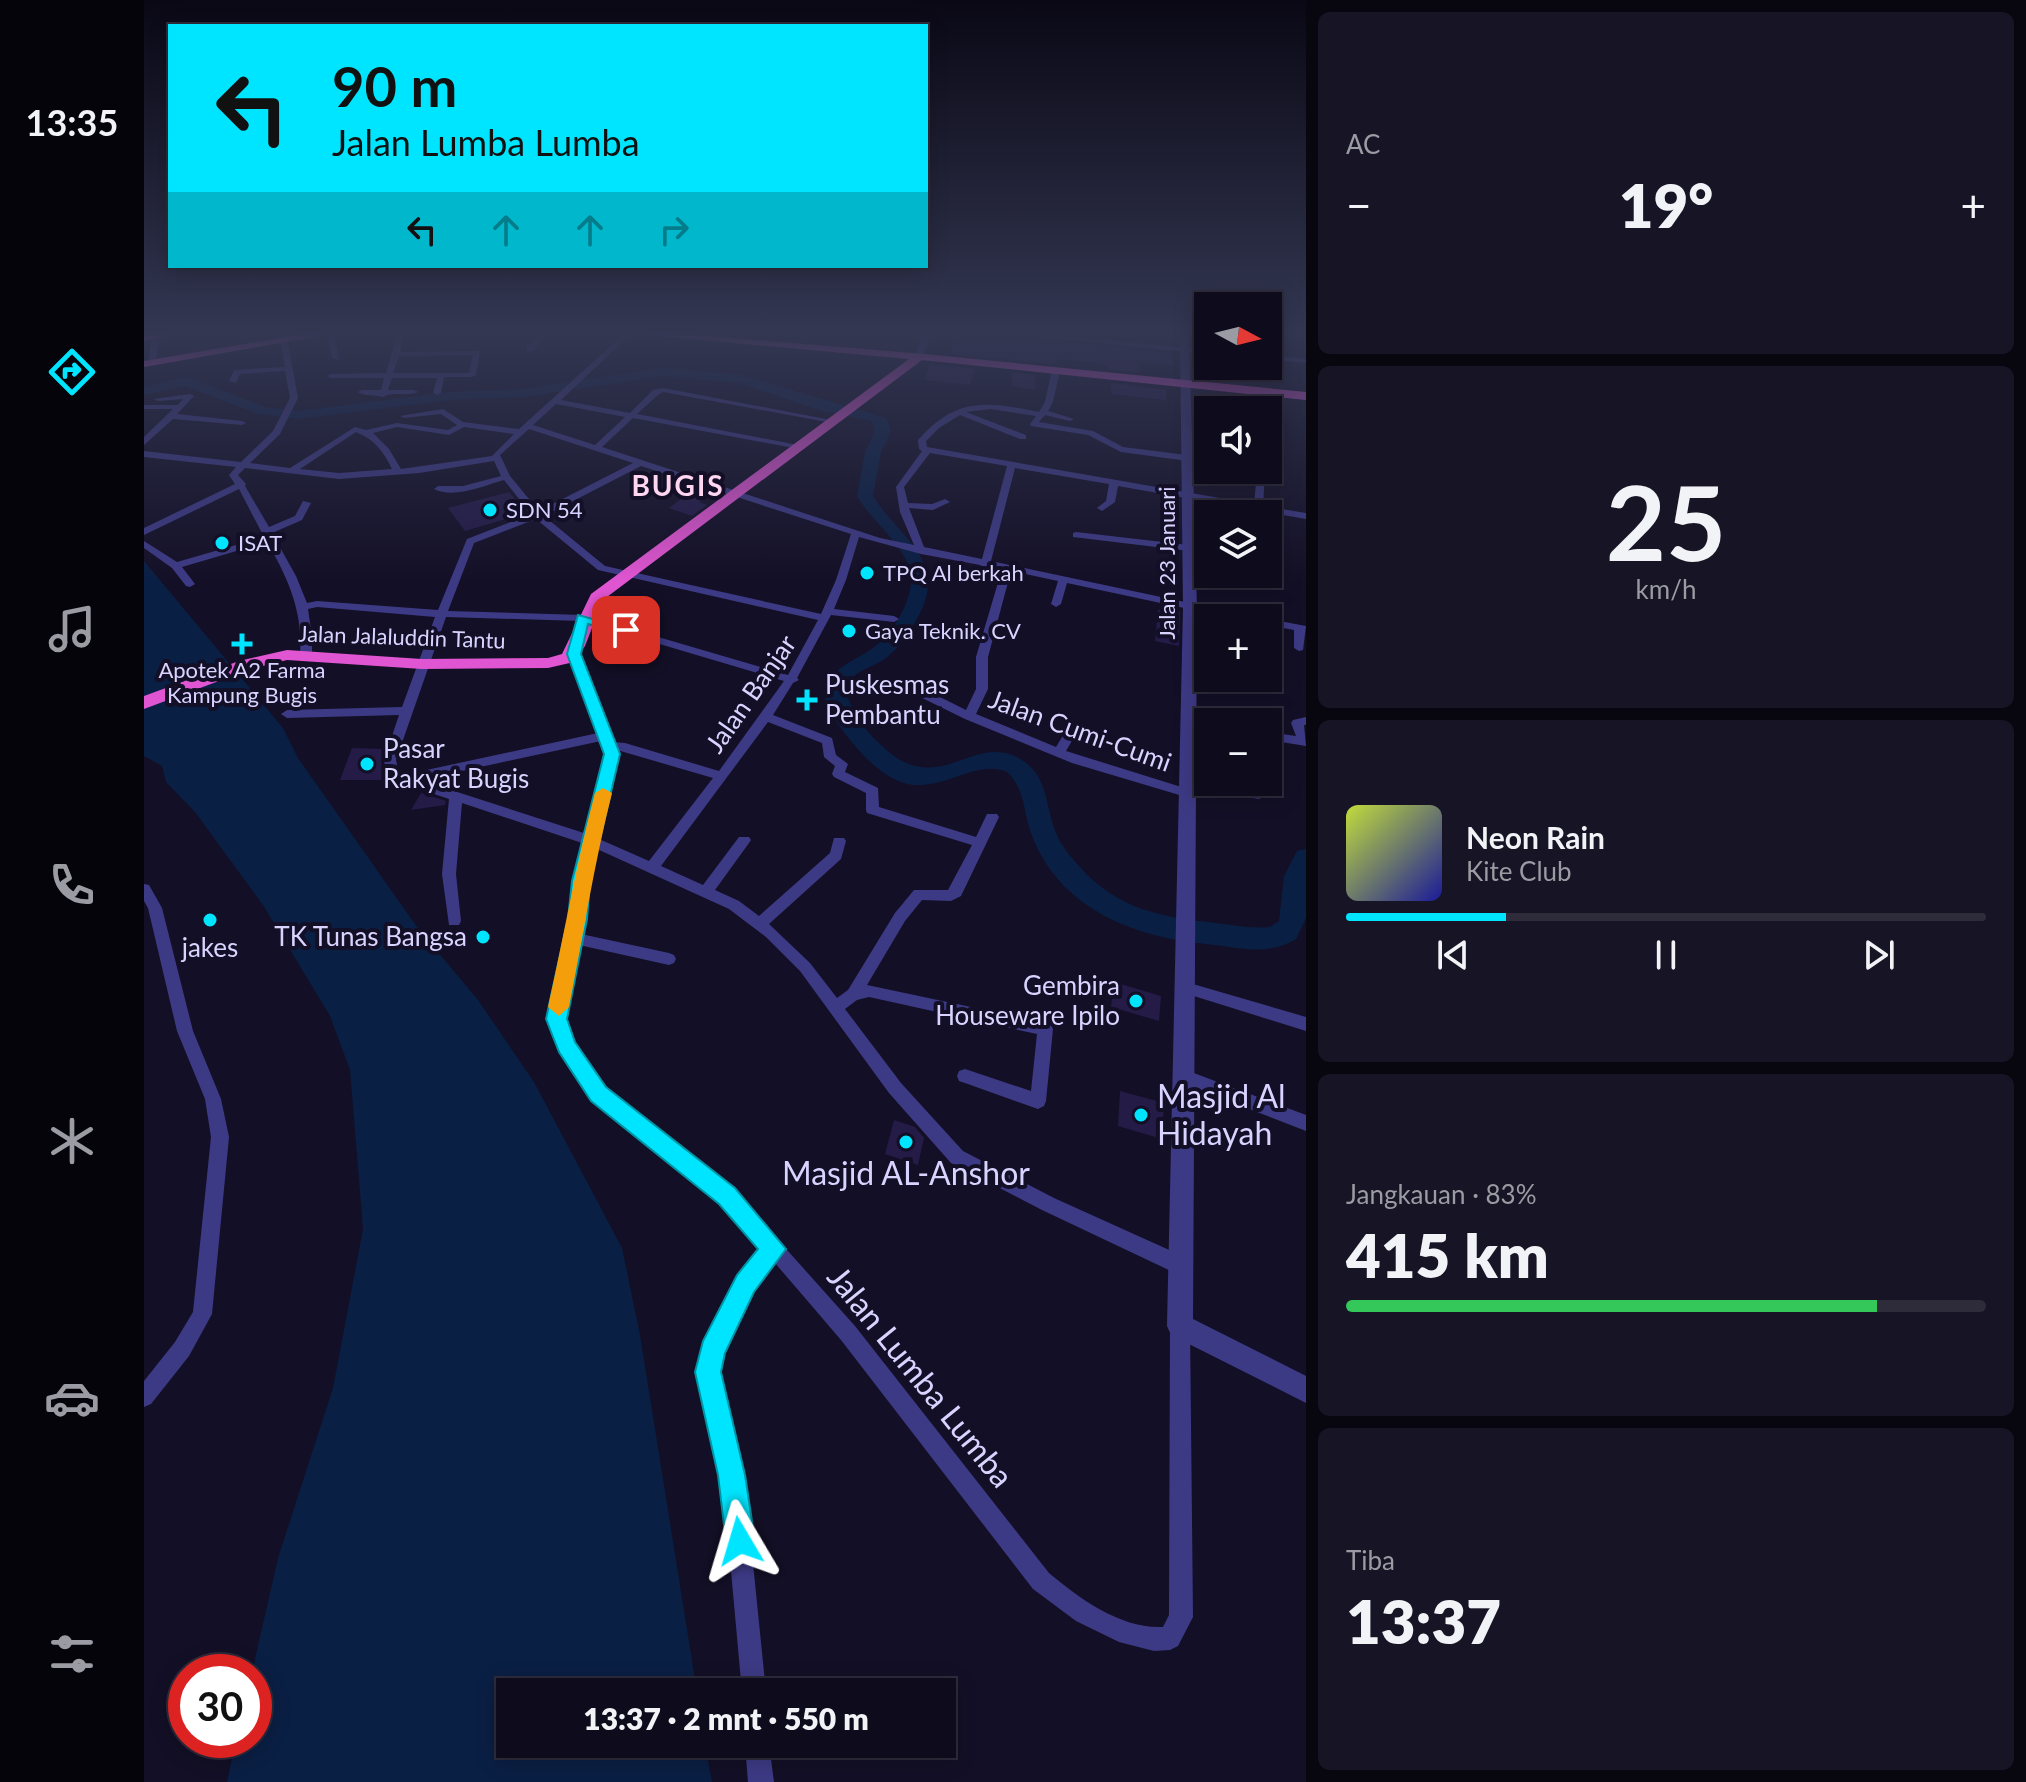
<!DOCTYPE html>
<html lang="id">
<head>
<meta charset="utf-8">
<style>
  :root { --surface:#0e0b1c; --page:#171425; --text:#f1f3f6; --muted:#9b9ba3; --line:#2e2b3b; --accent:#00e5ff }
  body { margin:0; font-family:Lato,sans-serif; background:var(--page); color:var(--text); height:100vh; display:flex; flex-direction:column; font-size:30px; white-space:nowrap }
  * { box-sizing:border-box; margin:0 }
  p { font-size:26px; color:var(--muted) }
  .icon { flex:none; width:44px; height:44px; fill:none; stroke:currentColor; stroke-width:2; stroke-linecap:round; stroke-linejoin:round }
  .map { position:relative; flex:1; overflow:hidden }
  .panel { display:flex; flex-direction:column; gap:12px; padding:12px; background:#08060f; width:720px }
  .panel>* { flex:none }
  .top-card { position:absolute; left:24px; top:24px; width:760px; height:244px; border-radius:0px; box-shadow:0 4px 20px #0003,0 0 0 2px var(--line); background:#00e5ff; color:#111; overflow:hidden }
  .needle { width:52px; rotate:97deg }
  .fabs { position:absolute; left:1050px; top:292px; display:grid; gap:16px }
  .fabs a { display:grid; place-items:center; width:88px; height:88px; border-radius:0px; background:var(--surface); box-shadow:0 4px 20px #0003,0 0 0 2px var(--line); font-size:40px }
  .speed { position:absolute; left:24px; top:1654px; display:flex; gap:16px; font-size:40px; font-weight:700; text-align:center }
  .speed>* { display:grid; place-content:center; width:104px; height:104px; border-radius:50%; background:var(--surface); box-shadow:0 4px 20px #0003,0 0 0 2px var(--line); line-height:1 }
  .speed .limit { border:12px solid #d22; background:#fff; color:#111 }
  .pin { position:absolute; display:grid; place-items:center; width:68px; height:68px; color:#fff; margin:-34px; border-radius:16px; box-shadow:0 4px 12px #0006 }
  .me { position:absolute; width:88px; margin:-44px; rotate:353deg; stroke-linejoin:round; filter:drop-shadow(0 0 6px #0008) }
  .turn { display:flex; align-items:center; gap:28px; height:168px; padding:0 32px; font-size:36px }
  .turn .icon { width:104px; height:104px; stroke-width:2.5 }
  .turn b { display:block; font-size:56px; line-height:68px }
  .lanes { display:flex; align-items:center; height:76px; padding:0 32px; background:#0003; justify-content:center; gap:40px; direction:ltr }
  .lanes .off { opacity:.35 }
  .big { font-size:60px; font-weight:800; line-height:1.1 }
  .panel .widget { flex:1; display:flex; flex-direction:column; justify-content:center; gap:12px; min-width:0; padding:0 28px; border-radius:12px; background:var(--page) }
  .panel .dial { align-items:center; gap:0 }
  .dial b { font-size:104px; line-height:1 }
  .song { display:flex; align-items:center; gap:24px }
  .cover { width:96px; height:96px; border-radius:12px; background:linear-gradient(135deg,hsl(70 70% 55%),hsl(240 70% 35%)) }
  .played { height:8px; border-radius:4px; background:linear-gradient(90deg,var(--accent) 25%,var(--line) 25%) }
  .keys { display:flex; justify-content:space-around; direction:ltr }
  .heat { display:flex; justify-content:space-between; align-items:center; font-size:44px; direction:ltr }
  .charge { height:12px; border-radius:6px; background:linear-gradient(90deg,#34c759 83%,var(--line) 0) }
  .trip { position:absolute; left:352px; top:1678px; width:460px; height:80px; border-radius:0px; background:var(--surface); box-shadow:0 4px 20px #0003,0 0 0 2px var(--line); font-weight:800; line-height:80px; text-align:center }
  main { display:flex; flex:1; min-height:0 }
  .menu { display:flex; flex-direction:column; width:144px; justify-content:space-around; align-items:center; background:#06040b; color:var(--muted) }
  .menu .icon { width:56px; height:56px }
  .menu .current { color:var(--accent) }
  .menu b { font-size:36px; color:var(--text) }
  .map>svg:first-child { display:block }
  .water { fill:#0a1f44 }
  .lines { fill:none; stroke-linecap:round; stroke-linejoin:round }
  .river { fill:#0a1f44; fill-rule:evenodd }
  .building { fill:#241b47 }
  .minor { fill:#3d3a85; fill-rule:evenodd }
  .tertiary { fill:#3d3a85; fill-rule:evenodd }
  .trunk { fill:#e055d1; fill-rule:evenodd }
  .route { fill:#00e5ff; stroke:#0095a6; stroke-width:2 }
  .slow { fill:#f59e0b }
  .poi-dot { fill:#00e5ff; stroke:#130f26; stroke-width:3 }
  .labels { text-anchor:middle; stroke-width:8; stroke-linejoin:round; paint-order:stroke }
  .far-poi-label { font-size:22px; fill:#d9d4ff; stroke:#130f26; text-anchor:start }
  .far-street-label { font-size:22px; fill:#d9d4ff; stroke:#130f26 }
  .poi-label { font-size:26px; fill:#d9d4ff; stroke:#130f26; text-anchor:start }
  .street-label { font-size:26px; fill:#d9d4ff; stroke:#130f26 }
  .far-district-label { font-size:28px; font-weight:bold; letter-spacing:2px; fill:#ffd6f0; stroke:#130f26 }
  .near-poi-label { font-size:32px; fill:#d9d4ff; stroke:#130f26; text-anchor:start }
  .near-street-label { font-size:32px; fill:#d9d4ff; stroke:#130f26 }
</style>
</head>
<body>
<main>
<nav class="menu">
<b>13:35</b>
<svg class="icon current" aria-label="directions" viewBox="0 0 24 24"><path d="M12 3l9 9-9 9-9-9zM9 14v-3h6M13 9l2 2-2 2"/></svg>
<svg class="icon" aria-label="music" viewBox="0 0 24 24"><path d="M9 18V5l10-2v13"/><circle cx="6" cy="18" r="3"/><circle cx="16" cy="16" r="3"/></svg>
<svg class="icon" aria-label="phone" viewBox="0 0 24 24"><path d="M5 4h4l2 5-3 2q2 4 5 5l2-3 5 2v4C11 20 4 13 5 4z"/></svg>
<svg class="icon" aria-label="climate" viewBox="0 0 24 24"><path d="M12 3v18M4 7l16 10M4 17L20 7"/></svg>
<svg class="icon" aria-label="car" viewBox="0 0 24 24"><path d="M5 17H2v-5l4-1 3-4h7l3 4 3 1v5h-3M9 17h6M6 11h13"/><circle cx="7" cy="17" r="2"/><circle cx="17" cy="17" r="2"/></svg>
<svg class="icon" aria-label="filters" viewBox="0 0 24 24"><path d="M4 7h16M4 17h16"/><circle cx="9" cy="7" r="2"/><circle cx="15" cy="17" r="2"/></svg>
</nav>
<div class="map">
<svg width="1162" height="1782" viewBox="0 0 1162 1782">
  <rect width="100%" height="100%" fill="#130f26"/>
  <polygon class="water" points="0,561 139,728 154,758 273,927 334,1000 390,1082 478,1248 496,1335 553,1692 366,1692 366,1744 561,1744 568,1782 83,1782 92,1740 110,1740 108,1672 134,1558 189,1388 219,1229 206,1070 186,1016 119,905 51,812 22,782 18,766 0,756"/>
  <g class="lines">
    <path class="river" d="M519 368 597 375 742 418 747 432 737 452 729 496C756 539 805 560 774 617 766 632 754 650 739 660 726 669 707 671 702 688 706 711 719 728 736 744 796 804 830 726 881 762 904 778 902 809 912 833 917 846 927 857 936 867 974 910 1018 917 1072 923 1090 925 1108 929 1126 927L1135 921 1140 876 1153 851 1162 849V918L1152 939C1123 957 1093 947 1062 944 989 937 914 908 887 833 879 810 881 789 863 772 830 758 795 796 757 782 734 773 717 754 702 735 666 685 676 679 723 652 745 639 769 603 767 576 764 547 727 521 713 496L721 452 731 432 728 421 678 411 595 383 519 376 379 397 305 400 154 419 114 414 41 386 0 395V387L42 377 122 407 154 411 305 392 379 389Z"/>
  </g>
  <g class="building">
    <polygon points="812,333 854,334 1025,353 1029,365 995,363 996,372 967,370 957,363 913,359 909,364 807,354"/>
    <polygon points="786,364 831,369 826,385 780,380"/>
    <polygon points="1088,366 1131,366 1134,378 1105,375 1106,383 1090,382"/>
    <polygon points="868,372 891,375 891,390 868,386"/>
    <polygon points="967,383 1022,390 1022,400 967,394"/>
    <polygon points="553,487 566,492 555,502 563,505 548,516 525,508"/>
    <polygon points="365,492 382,513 321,531 304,508"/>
    <polygon points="1022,608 1036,611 1035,646 1011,641 1014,610"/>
    <polygon points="208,748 241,749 237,761 239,780 196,780"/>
    <polygon points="277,793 302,801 301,805 267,810"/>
    <polygon points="970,982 1017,996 1015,1021 967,1007"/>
    <polygon points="976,1091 1020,1103 1018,1139 974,1126"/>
    <polygon points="750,1120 771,1127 780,1138 774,1165 741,1154"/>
  </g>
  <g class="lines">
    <g class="minor">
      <path d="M135 333H142L154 398 136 434 106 463 146 468 211 427 222 430 253 423 304 430 313 425 297 414 260 418 256 416 299 409 319 422 375 429 481 333H488L417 400 486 413 509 390 519 388 687 420 683 422 519 392 515 394 493 414 659 446 655 449 489 418 458 447 736 538 770 545 756 512 752 487 778 451 775 449 774 440C812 397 842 401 895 412L901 402 908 370 912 368 916 370 909 402 904 411 930 419 926 421 901 415 895 422 949 431 979 447 1043 455 1040 453 1044 450 1064 453V459L1045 456 1048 458 1044 461 977 452 944 435 887 426 886 424 892 416 847 409 822 412 882 435V439H876L816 415 795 428 782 441 783 447 1110 504 1113 473 1117 470 1121 473 1119 506 1162 513V519L974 486 971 502 958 511 953 508 962 501 965 484 871 468 847 561 1102 615 1107 618H1087L923 583 917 604 912 607 907 604 914 581 867 571 844 657V689L832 714 912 747 926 724H934L936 727 922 751 1047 790 1048 793 1047 796 1042 797 928 763 821 719 770 694V688H778L822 710 832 689V657L858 569 845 566 841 568 836 565 777 554 715 537 702 580 690 609 750 616 755 619 750 622 687 615 653 678 655 680 649 683 629 715 688 738 692 755 704 764 701 772 734 788 735 807 832 837 843 814H853L855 817 817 896 807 901 778 900 761 921 723 985 907 1024 909 1029 902 1101 900 1106 894 1109 821 1083 815 1081 813 1076 815 1071 821 1069 887 1091 893 1034 725 997 713 1000 701 1009 757 1083 819 1151 910 1198 1043 1258 1045 1265 1043 1272 1036 1274 1029 1272 898 1210 807 1163 745 1093 656 971 622 937 585 909 453 849 444 881 437 934 525 953 530 955 532 959 530 963 525 965 435 945 421 1019 441 1063 460 1089 575 1178 619 1223 711 1326 905 1573C936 1599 977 1629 1019 1627L1025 1615 1026 1326 1029 1319 1036 1316 1043 1319 1046 1326 1049 1617 1034 1646 1026 1650 1010 1651 975 1642 932 1621 889 1589 697 1340 631 1263C606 1295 581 1332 574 1372L602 1494 622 1692H598L580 1494 554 1372 561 1343 595 1277 618 1249 563 1190 448 1099 429 1073 405 1019 426 919 430 881 441 844 318 803 312 874 317 921 315 925H305L298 874 305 799 269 787 242 771 240 760 255 715 143 718 137 714 143 710 258 707 291 617 173 607 164 609 168 637V654L162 657 156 654C159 611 144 578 123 542L38 567 51 584 46 587 42 586 28 568 0 548V541L33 562 120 537 95 489 0 535V528L91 484 85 475 92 467 0 457V451L97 462 129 431 146 398 141 371 96 374 92 383 85 381 90 370 141 367ZM412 404 481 417 451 445 389 425ZM253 427 305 435 320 427 370 434 348 456 257 469 245 449 229 433ZM385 429 489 463 395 511 366 476 356 455ZM212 432C230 439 240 452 248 469L195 473 156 469ZM786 453 863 466 838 559 780 547 765 508 789 510 806 502 801 499 788 504 764 503 760 487ZM350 461 357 476 319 486H294L290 489C310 499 339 486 360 480L387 514 323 539 294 610 173 601 163 603 152 576 128 533 158 520 167 503 159 501 151 516 125 527 101 486 102 484 94 475 101 468 195 479 275 473ZM497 466 707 534 692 580 677 614 461 566 400 516ZM392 519 454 570 674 620 644 675 439 615 304 611 330 543ZM302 617 438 621 640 681 575 771 481 743 469 742 436 654 430 651 424 654 454 733 264 774 254 769 252 760ZM624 722 678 743 680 757 691 766 688 774 690 777 722 793V810L723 813 828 845 804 890H770L751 913 704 990 693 998 666 963 625 924 697 859 702 841 700 838H690L686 853 615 916 595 901 571 890 605 843 607 840 605 837H595L559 885 517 866ZM457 741 462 754 443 834 276 780ZM473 750 569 778 505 861 455 839 474 754Z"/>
      <polygon points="183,333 190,333 195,360 188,358"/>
      <path d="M254 333H261L256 352 336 351 332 375 328 377H300L297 393 293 395 289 393 293 378H248L244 390H270L274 392C264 397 249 391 239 397 232 394 221 397 214 392L218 390H237L240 378H187L183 376 187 374 242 373ZM329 355 325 373H249L255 356Z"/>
      <polygon points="396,333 403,333 389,351 383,351 383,347"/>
      <polygon points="856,333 884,333 1064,350 1064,354"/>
      <polygon points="12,334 16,336 12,362 8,364 4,362 8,336"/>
      <polygon points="1124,355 1162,359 1162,363 1124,359"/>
      <polygon points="46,394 50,396 33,414 98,421 102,423 98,425 29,419 0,445 0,437 29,409 0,409 0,405 34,405 39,399 14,401 10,399"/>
      <polygon points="932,532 1045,545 1050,548 1045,551 929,537 929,533"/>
      <polygon points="1124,619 1162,626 1159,650 1155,651 1150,648 1150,630 1124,625"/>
      <polygon points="1162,717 1162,725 1160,725 1162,746 1124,740 1124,732 1152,736 1147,723 1149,720"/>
      <polygon points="1043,718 1064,722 1064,730 1039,725 1037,722"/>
      <polygon points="1042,779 1110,790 1113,782 1124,782 1124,780 1125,782 1121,795 1115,799 1038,786 1036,783 1038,780"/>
      <polygon points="0,884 5,885 18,908 49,1031 77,1099 85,1137 68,1314 45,1356 7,1404 0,1407 0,1381 31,1342 49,1312 67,1137 61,1099 33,1031 4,908 0,901"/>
      <polygon points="1042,982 1162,1017 1162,1031 1037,992 1034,988 1037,984"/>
      <polygon points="1039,1069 1162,1115 1162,1131 1033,1081 1031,1076 1033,1071"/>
      <polygon points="601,1744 625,1744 630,1782 604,1782"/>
    </g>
    <g class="tertiary">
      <polygon points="778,333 787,333 778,359 770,361"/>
      <polygon points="1036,333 1045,333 1053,608 1049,1319 1162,1376 1162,1403 1027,1335 1023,1326 1039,608"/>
    </g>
    <g class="trunk">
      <polygon points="35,333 0,341 0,335"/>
      <polygon points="166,333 193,333 0,367 0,361"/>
      <polygon points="482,333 530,333 780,354 1162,392 1162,400 778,360 459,600 441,646 430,662 404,668 278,669 143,660 107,669 0,709 0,696 95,661 143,650 278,659 404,658 418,654 447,594 765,359"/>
    </g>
  </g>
  <linearGradient id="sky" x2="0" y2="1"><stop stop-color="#0a0815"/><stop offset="0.57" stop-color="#333752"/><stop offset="1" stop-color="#333752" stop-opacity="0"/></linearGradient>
  <rect width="1162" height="583" fill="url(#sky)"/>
  <polygon class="route" points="434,615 489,630 482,634 444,624 437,654 476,754 446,881 443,919 423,1019 431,1042 462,1087 591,1188 642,1249 610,1292 581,1353 577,1372 601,1475 611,1541 606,1551 596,1555 586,1551 582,1541 574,1475 551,1372 559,1341 593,1275 614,1249 575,1204 447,1101 415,1052 402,1019 424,919 428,881 460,754 423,654"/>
  <path class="slow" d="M459 788 468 793C450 864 439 936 425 1007L415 1016 404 1007C420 936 432 864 451 793Z"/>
  <g class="poi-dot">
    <circle cx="346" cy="510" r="8"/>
    <circle cx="78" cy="543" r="8"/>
    <circle cx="723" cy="573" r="8"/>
    <circle cx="705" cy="631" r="8"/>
    <path d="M94 632h8v8h8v8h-8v8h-8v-8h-8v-8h8z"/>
    <path d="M659 688h8v8h8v8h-8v8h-8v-8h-8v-8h8z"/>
    <circle cx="223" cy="764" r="8"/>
    <circle cx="66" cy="920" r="8"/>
    <circle cx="339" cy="937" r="8"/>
    <circle cx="992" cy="1001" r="8"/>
    <circle cx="997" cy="1115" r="8"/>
    <circle cx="762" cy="1142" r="8"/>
  </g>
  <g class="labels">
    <g class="far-poi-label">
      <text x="362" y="518">SDN 54</text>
      <text x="94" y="551">ISAT</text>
      <text x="739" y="581">TPQ Al berkah</text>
      <text x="721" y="639">Gaya Teknik. CV</text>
      <text x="98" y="678" text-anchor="middle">Apotek A2 Farma<tspan x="98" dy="25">Kampung Bugis</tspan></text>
    </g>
    <g class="far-street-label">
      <text transform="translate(1023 563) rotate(-90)" y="8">Jalan 23 Januari</text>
      <text transform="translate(258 637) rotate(2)" y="8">Jalan Jalaluddin Tantu</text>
    </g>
    <g class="poi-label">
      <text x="681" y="694">Puskesmas<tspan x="681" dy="30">Pembantu</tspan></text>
      <text x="239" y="758">Pasar<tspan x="239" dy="30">Rakyat Bugis</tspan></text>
      <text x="323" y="946" text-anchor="end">TK Tunas Bangsa</text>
      <text x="66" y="957" text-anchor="middle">jakes</text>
      <text x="976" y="995" text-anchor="end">Gembira<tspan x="976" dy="30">Houseware Ipilo</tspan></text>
    </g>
    <g class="street-label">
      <text transform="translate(607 694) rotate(-55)" y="9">Jalan Banjar</text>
      <text transform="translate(936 731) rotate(20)" y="9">Jalan Cumi-Cumi</text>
    </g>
    <g class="far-district-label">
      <text x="534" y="496">BUGIS</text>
    </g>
    <g class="near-poi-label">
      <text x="1013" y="1108">Masjid Al<tspan x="1013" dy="37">Hidayah</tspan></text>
      <text x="762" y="1185" text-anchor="middle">Masjid AL-Anshor</text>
    </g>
    <g class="near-street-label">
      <text transform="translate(776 1377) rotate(51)" y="11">Jalan Lumba Lumba</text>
    </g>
  </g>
</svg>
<div class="fabs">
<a><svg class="needle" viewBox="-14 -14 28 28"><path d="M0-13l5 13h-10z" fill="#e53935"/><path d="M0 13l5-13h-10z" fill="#9b9ba3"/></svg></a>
<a><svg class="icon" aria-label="sound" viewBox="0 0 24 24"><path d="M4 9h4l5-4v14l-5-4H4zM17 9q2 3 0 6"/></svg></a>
<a><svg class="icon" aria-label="layers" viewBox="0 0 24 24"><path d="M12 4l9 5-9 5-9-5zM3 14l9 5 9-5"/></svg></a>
<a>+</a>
<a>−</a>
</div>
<div class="speed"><div class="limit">30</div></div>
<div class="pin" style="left:482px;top:630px;background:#d93025"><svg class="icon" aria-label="arrive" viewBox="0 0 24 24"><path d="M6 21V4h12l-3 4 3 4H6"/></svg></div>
<svg class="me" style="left:596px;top:1541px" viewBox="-20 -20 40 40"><path d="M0-17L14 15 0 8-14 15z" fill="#00e5ff" stroke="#fff" stroke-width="4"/></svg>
<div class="trip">13:37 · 2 mnt · 550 m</div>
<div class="top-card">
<div class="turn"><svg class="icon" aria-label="left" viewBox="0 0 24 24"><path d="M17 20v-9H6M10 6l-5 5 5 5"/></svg><div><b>90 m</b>Jalan Lumba Lumba</div></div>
<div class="lanes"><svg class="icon" aria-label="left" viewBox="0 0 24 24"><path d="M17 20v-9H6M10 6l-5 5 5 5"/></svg><svg class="icon off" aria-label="ahead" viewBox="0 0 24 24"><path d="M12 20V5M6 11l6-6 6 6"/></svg><svg class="icon off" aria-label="ahead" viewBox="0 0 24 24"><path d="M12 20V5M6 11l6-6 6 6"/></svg><svg class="icon off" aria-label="right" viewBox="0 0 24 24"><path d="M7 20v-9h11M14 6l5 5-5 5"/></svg></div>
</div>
</div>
<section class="panel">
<div class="widget"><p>AC</p>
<div class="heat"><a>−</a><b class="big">19°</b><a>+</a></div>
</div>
<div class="widget dial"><b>25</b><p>km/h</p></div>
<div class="widget">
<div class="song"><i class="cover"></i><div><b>Neon Rain</b><p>Kite Club</p></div></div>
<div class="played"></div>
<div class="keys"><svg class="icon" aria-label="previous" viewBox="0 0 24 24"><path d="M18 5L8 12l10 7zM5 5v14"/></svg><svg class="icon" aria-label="pause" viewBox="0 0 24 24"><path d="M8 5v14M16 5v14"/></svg><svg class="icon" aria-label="next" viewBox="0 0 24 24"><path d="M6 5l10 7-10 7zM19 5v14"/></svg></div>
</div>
<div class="widget"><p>Jangkauan · 83%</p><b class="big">415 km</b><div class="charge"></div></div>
<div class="widget"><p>Tiba</p><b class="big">13:37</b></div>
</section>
</main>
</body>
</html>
